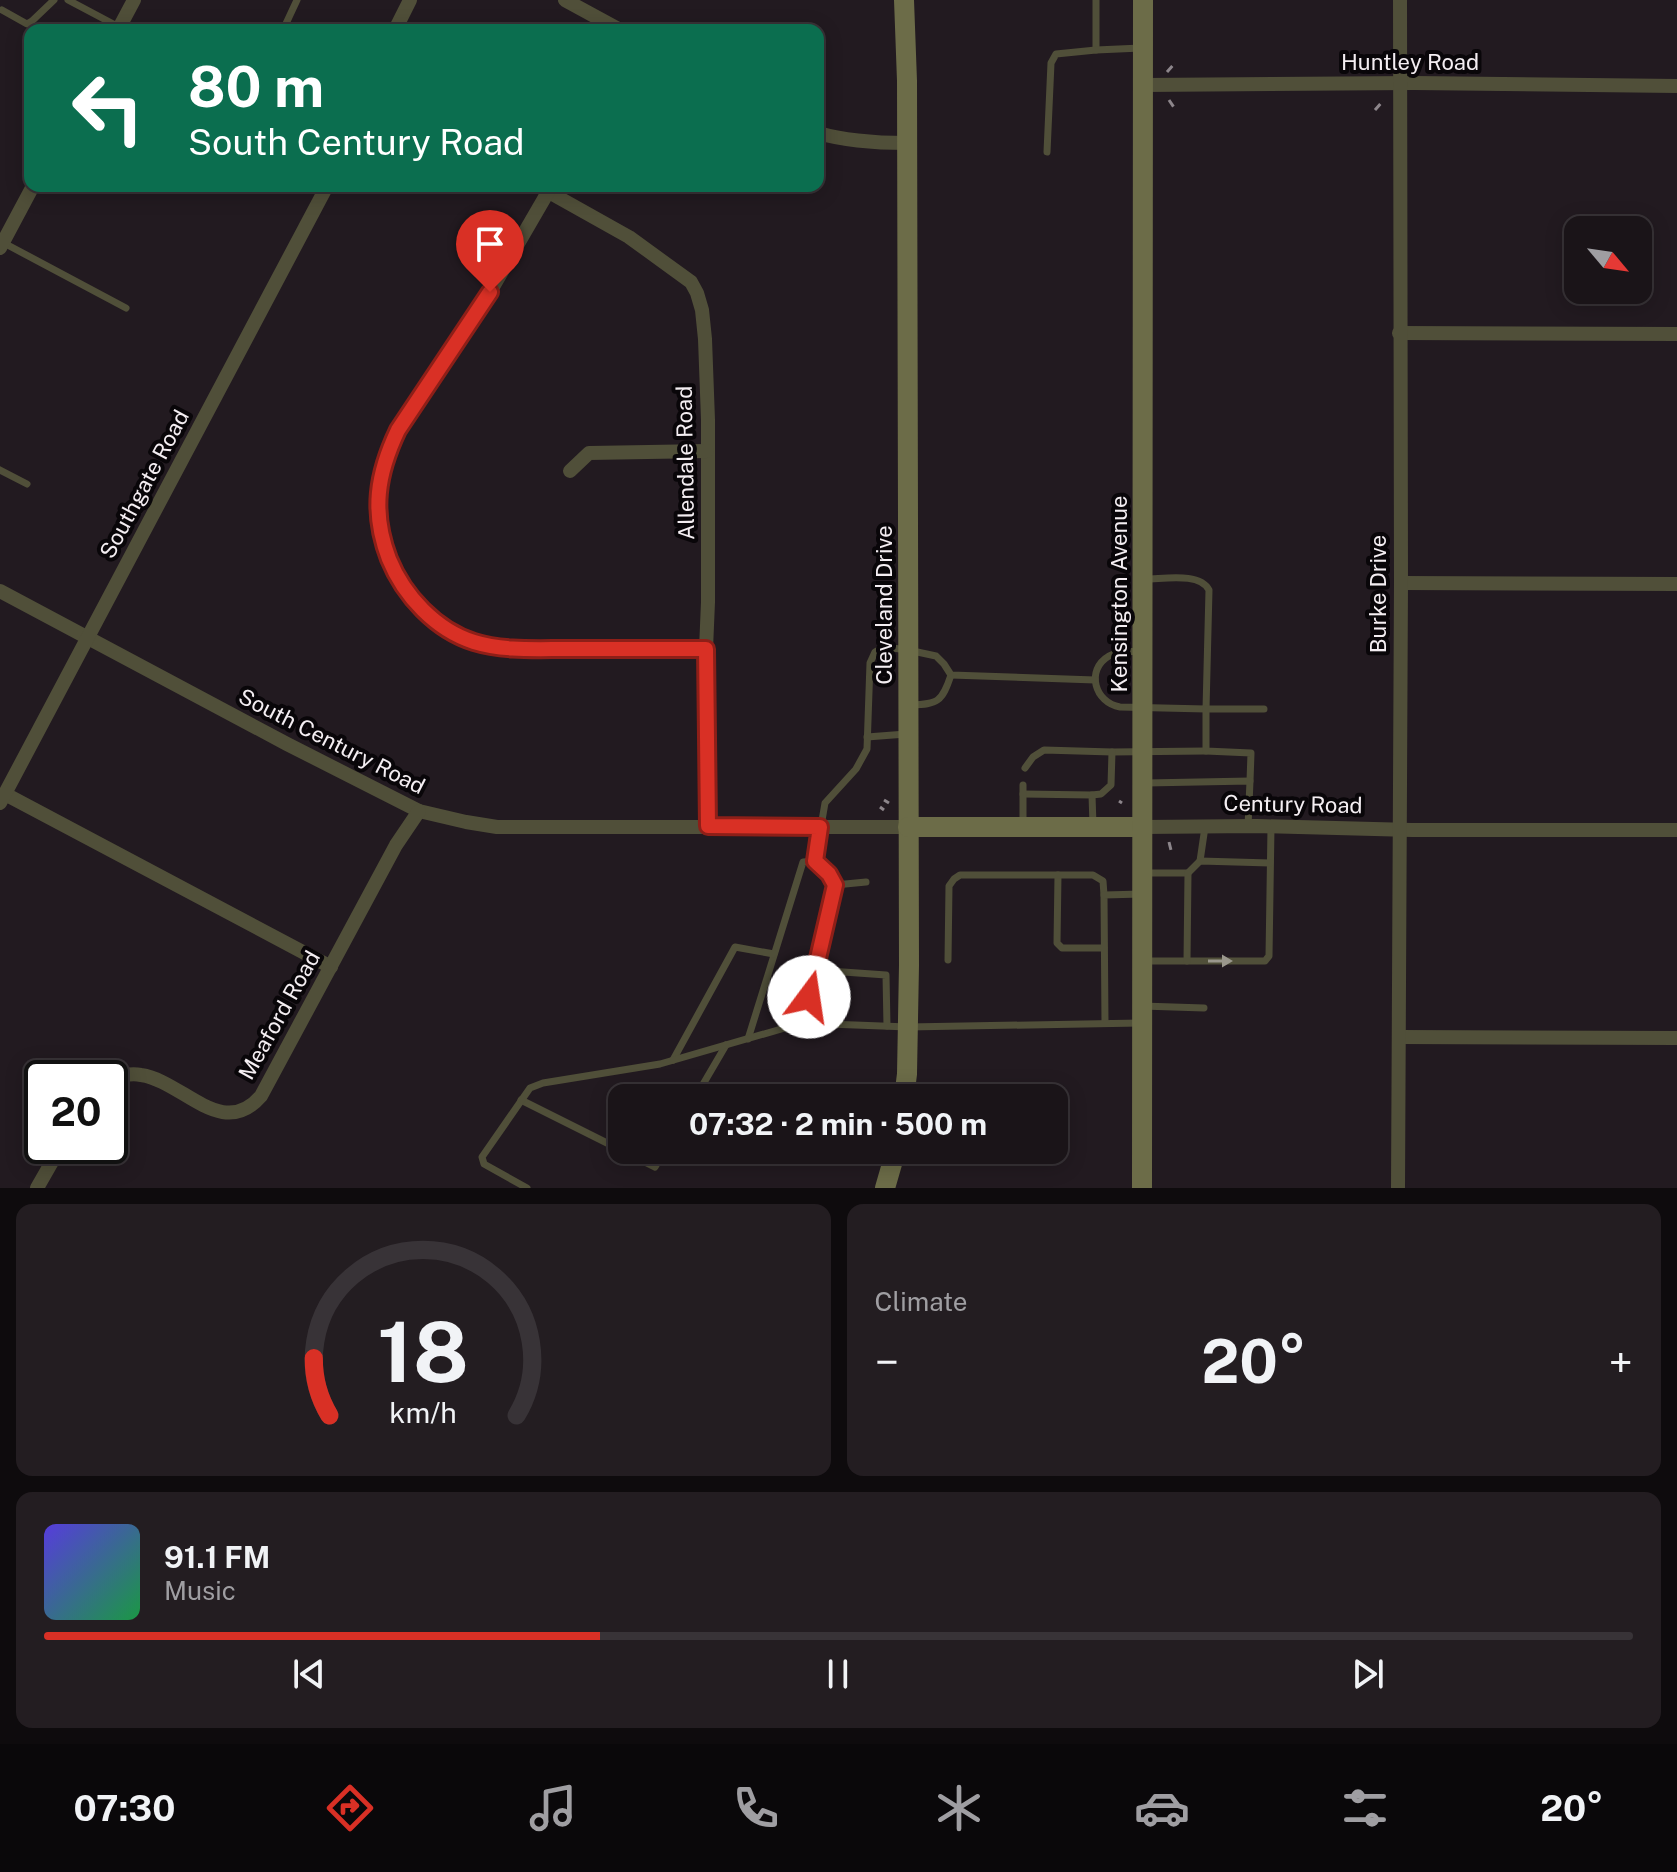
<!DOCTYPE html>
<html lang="en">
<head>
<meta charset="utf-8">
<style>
  :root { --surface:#1a1418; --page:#231d21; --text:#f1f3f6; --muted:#9f9ea2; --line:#383337; --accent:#d93025 }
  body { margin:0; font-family:"Public Sans",sans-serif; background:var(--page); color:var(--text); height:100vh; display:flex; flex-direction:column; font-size:30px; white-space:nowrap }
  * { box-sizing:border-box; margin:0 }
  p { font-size:26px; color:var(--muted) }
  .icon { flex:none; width:44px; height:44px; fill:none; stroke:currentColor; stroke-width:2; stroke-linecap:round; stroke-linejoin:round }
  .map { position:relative; height:1188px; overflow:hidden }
  .side { display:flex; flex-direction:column; gap:16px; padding:16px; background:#0e0b0d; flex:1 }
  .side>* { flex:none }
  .top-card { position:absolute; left:24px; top:24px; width:800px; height:168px; border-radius:16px; box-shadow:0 4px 20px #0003,0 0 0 2px var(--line); background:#0b6e4f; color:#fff; overflow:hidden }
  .needle { width:52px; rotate:119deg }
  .fabs { position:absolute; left:1564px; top:216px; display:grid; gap:16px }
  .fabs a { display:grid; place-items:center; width:88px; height:88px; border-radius:16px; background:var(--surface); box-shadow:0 4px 20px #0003,0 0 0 2px var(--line); font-size:40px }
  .speed { position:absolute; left:24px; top:1060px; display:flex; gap:16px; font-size:40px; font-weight:700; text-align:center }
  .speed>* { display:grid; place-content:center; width:104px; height:104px; border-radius:50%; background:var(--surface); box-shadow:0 4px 20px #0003,0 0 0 2px var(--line); line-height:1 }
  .speed .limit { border:4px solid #111; border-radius:12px; background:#fff; color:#111 }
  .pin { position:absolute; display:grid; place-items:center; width:68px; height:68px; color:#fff; margin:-82px -34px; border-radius:50% 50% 50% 0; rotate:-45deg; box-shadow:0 0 8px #0007 }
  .pin .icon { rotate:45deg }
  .me { position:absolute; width:88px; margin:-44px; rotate:14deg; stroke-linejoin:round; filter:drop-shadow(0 0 6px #0008) }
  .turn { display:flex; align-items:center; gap:28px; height:168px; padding:0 32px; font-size:36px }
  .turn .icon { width:104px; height:104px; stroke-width:2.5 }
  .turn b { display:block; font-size:56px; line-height:68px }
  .big { font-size:60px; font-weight:700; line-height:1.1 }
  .side .widget { flex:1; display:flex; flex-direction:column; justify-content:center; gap:12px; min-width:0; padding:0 28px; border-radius:16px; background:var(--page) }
  .side .dial { align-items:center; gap:0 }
  .dial svg { height:208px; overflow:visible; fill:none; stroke:var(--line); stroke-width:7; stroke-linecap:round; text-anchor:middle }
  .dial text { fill:var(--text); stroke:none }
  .song { display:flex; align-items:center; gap:24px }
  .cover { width:96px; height:96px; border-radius:12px; background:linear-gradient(135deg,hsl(250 70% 55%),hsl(140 70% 35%)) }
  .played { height:8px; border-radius:4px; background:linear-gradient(90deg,var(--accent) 35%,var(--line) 35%) }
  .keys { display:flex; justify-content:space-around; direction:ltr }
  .heat { display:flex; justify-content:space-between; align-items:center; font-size:44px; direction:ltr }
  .side .tiles { flex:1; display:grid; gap:16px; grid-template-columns:1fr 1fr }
  .widget:last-child { grid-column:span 2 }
  .trip { position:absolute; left:608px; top:1084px; width:460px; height:80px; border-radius:16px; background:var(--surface); box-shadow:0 4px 20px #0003,0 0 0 2px var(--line); font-weight:700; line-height:80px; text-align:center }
  .dock { display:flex; height:128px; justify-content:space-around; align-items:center; background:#0a080a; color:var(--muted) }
  .dock .icon { width:56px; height:56px }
  .dock .on { color:var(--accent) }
  .dock b { font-size:36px; color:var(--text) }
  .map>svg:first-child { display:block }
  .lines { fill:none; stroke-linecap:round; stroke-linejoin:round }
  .path { stroke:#8d868b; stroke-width:3; stroke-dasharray:8 4; stroke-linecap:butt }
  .lane { stroke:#504f39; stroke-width:7 }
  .street { stroke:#504f39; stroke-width:14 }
  .secondary { stroke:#6c6c48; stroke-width:20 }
  .oneway { fill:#9a978c }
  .route-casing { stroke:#8d1f18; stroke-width:20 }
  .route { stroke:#d93025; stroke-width:14 }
  .labels { text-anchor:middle; stroke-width:8; stroke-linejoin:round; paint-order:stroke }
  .street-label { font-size:22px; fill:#f4eef2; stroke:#090609 }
</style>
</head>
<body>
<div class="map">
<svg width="1677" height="1188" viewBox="0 0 1677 1188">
  <rect width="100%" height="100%" fill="#221a20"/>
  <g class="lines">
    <g class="path">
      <polyline points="1167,72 1175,63"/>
      <polyline points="1169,100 1175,109"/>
      <polyline points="1375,110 1383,101"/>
      <polyline points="884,800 889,803"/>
      <polyline points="1119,801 1122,803"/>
      <polyline points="880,807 884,810"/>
      <polyline points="1169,842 1171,850"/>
    </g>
    <g class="lane">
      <polyline points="68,0 119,27"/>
      <polyline points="2,10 27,24 32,21 54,0"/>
      <polyline points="283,30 297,0"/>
      <polyline points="1096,50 1096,0"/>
      <polyline points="1047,152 1051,63 1056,54 1096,50 1141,48"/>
      <polyline points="2,242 126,308"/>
      <polyline points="0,470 27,484"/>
      <path d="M1140 651C1130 652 1118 651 1109 656 1085 670 1095 703 1120 707L1206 709 1209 590C1200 572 1164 579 1145 579"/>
      <path d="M911 705C938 704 942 702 951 675"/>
      <polyline points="867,737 906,734"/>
      <polyline points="1025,768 1033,757 1044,750 1112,752 1206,751"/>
      <polyline points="1250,781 1251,753 1206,751 1206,709 1264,709"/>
      <polyline points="1146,783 1250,781 1248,827"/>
      <polyline points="1023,794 1092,795 1093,825"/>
      <polyline points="1092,795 1101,794 1111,785 1112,752"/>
      <polyline points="1023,826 1023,785"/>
      <polyline points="1200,861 1205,827"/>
      <polyline points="1146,873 1188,873"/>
      <polyline points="1058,875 1057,943 1062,948 1104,948"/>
      <polyline points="835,885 866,882"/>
      <polyline points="948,960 949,886 954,879 960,875 1093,875 1103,881 1104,895"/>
      <polyline points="1144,961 1265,961 1269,956 1271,827"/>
      <polyline points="1187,961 1188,873 1200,861 1270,863"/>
      <polyline points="815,970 886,975 887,1026"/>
      <polyline points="1142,1006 1204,1008"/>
      <polyline points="802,1023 835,885 829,874 815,861 825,803 856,769 867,749 870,663 875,652 884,647 908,650 936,656 944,664 951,675 1095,680"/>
      <polyline points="1105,1023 1104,895 1142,894"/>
      <polyline points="748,1039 803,862 815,861"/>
      <polyline points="673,1060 735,947 774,954"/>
      <polyline points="695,1098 726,1045"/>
      <polyline points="521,1100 655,1167 665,1150"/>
      <polyline points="527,1188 484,1164 482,1157 530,1088 543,1083 660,1064 802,1023 908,1027 1140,1023"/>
    </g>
    <g class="street">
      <polyline points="565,0 620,30"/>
      <polyline points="118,30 134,0"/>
      <polyline points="395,30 410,0"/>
      <polyline points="1144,85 1414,83 1677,86"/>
      <path d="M818 133C846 141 878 143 907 143"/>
      <polyline points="538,186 629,237 691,282 697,293 702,310 705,339 708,420 708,602 706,649 708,826"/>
      <path d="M548 192 490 292 398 430C377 474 371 512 389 559 404 596 436 630 474 642 503 651 536 649 566 649 613 649 659 649 706 649"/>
      <polyline points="0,248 33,186"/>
      <polyline points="1399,333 1677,334"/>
      <polyline points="570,471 589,453 707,451"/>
      <polyline points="1401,583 1677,584"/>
      <polyline points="0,591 287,744 419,811 466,822 497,827 908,827"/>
      <polyline points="5,794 331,967"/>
      <polyline points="0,803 327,186"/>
      <polyline points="1142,827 1257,826 1412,830 1677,830"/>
      <polyline points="1399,1037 1677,1038"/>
      <path d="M110 1079C120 1076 130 1073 141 1075 183 1081 222 1141 261 1096L396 845 419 811"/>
      <polyline points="37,1188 61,1146"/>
      <polyline points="1398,1188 1401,583 1400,0"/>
    </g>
    <g class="secondary">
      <polyline points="904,0 907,81 909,965 907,1074 904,1098"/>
      <polyline points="908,827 1142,827"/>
      <polyline points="885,1188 896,1150"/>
      <polyline points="1142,1188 1143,0"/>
    </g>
  </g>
  <defs><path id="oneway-solid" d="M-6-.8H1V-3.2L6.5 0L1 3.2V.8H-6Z" transform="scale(2)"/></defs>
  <use class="oneway" href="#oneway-solid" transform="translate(1220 961)"/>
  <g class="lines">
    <g class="route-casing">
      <path id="route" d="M490 292 398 430C377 474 371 512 389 559 404 596 436 630 474 642 503 651 536 649 566 649 613 649 659 649 706 649L708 826 820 827 815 861 829 874 835 885 809 997"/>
    </g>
    <use href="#route" class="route"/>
  </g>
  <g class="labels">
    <g class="street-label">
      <text x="1410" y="70">Huntley Road</text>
      <text transform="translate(685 463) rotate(-91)" y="8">Allendale Road</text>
      <text transform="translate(144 484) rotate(-62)" y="8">Southgate Road</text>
      <text transform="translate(1119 594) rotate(-90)" y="8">Kensington Avenue</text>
      <text transform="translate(1378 594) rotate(-90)" y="8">Burke Drive</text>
      <text transform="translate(884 605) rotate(-90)" y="8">Cleveland Drive</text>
      <text transform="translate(332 741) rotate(27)" y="8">South Century Road</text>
      <text transform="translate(1293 804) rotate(1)" y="8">Century Road</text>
      <text transform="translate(279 1015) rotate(-61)" y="8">Meaford Road</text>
    </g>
  </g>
</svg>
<div class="fabs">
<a><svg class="needle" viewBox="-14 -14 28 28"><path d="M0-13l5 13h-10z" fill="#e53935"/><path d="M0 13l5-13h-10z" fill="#9f9ea2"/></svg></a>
</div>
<div class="speed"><div class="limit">20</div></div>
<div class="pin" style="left:490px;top:292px;background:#d93025"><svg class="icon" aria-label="arrive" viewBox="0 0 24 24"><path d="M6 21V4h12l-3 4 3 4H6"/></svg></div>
<svg class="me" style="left:809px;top:997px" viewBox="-20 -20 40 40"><circle r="19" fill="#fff"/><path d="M0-13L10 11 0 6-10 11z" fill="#d93025"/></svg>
<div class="trip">07:32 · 2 min · 500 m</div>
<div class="top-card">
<div class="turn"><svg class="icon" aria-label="left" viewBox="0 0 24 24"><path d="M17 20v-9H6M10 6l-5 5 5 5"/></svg><div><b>80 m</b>South Century Road</div></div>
</div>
</div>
<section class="side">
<div class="tiles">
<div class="widget dial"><svg viewBox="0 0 100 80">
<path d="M14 69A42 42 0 1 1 86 69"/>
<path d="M14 69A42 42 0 0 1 8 47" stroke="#d93025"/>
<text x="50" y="56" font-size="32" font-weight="700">18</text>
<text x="50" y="72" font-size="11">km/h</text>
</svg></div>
<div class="widget"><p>Climate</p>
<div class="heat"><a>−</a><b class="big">20°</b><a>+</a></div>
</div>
<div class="widget">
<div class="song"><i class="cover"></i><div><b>91.1 FM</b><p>Music</p></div></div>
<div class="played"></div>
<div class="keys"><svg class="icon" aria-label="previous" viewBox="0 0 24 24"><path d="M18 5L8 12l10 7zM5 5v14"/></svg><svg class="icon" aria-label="pause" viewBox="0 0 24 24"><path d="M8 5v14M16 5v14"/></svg><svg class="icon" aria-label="next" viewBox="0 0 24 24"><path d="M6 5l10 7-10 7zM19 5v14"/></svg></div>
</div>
</div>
</section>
<nav class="dock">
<b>07:30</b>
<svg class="icon on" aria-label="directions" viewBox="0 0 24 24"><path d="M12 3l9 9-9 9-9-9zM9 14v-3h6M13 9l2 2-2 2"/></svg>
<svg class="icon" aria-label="music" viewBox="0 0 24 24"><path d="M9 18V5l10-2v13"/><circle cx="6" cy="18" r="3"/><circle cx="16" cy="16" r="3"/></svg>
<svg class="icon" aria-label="phone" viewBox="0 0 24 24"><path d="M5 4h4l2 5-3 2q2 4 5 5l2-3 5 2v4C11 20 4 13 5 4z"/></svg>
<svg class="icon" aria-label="climate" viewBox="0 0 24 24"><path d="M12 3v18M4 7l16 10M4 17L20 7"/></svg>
<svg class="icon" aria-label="car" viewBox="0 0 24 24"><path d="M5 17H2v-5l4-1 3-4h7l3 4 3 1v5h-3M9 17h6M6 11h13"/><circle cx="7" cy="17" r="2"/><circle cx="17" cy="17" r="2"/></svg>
<svg class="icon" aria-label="filters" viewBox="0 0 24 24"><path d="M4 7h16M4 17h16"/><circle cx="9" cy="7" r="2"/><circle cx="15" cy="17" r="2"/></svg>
<b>20°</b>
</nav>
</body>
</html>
